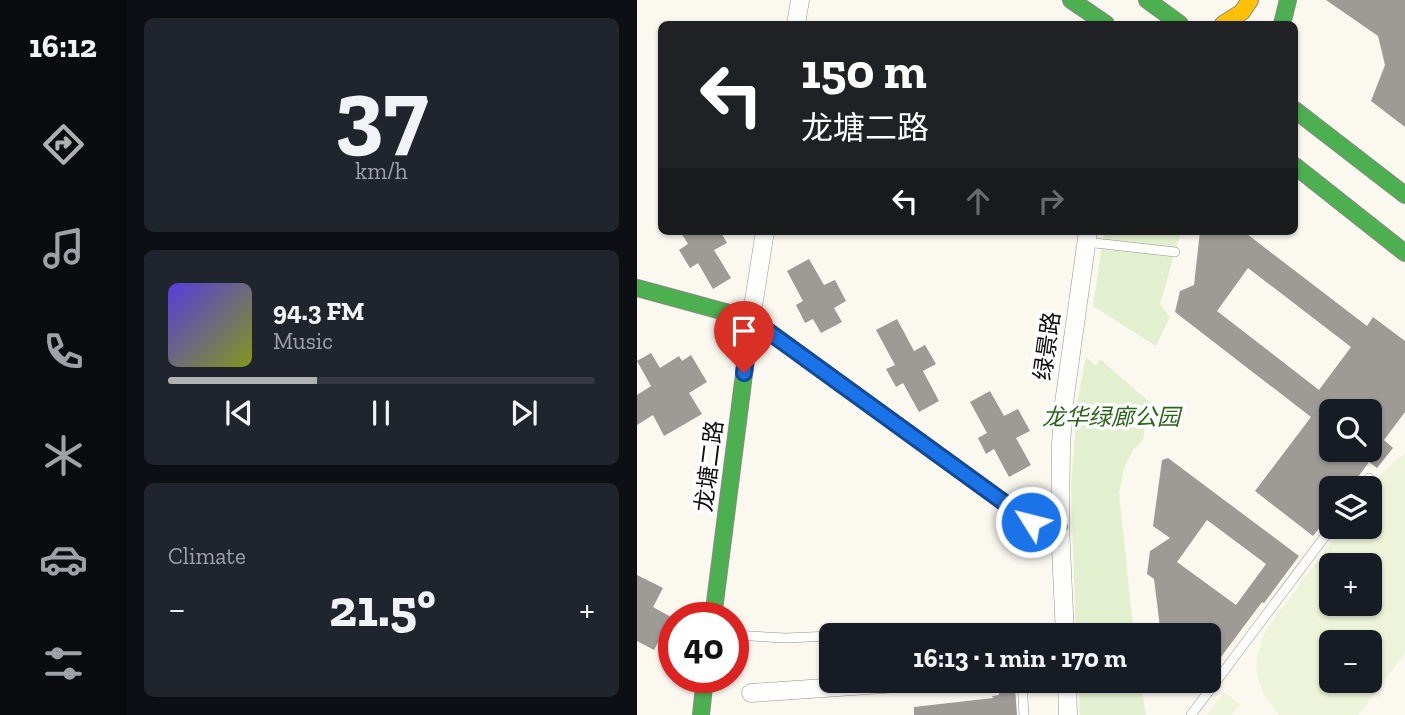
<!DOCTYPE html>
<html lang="en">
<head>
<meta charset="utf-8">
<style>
  :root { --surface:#171b24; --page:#20242c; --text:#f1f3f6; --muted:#9ea1a6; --line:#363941; --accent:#b0b0b1 }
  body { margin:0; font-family:"Zilla Slab","Noto Sans SC",serif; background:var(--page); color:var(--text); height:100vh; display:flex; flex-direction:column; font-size:26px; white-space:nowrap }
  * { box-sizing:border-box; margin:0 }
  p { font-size:23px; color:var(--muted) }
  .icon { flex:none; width:38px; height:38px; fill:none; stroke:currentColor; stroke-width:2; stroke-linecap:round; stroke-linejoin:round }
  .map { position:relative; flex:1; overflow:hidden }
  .side { display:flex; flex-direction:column; gap:18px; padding:18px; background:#0d0f14; width:511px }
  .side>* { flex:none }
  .guide { position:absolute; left:21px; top:21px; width:640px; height:214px; border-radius:10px; box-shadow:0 2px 5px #0004; background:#202124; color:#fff; overflow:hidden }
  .fabs { position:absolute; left:682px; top:399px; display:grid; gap:14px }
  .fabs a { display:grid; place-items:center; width:63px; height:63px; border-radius:10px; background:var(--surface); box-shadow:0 2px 5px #0004; font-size:35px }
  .speed { position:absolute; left:21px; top:602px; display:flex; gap:14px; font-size:35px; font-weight:700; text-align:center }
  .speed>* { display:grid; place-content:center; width:91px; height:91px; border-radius:50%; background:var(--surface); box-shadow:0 2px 5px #0004; line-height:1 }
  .speed .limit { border:10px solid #d22; background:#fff; color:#111 }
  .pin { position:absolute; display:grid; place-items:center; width:60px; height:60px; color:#fff; margin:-72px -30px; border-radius:50% 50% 50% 0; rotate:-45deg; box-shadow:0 0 7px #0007 }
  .pin .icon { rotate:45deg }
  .me { position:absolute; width:77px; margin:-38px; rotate:306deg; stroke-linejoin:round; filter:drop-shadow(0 0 5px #0008) }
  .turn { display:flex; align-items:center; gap:24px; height:147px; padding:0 28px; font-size:32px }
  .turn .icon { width:91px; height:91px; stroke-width:2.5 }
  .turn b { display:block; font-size:49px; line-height:60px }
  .lanes { display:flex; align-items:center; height:66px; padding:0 28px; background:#0003; justify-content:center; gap:35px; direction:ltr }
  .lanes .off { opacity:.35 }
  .big { font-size:52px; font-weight:800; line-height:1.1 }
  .side .tile { flex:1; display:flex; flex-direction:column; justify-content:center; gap:10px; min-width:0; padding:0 24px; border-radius:10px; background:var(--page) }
  .side .dial { align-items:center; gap:0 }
  .dial b { font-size:91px; line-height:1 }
  .song { display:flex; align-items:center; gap:21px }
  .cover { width:84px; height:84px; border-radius:10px; background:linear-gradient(135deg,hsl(250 70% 55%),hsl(70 70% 35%)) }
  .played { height:7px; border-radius:4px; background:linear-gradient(90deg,var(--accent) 35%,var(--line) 35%) }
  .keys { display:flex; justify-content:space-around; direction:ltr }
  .heat { display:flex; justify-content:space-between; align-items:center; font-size:38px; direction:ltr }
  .trip { position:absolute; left:182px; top:623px; width:402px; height:70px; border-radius:10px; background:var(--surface); box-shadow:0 2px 5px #0004; font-weight:800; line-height:70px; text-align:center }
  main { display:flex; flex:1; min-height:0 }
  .menu { display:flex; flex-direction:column; width:126px; justify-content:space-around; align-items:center; background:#090b0e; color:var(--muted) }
  .menu .icon { width:49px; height:49px }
  .menu .on { color:var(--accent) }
  .menu b { font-size:32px; color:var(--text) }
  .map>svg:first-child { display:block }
  .green { fill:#e3f0d0 }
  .pitch { fill:#edf4d9; fill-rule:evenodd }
  .building { fill:#9e9b96; fill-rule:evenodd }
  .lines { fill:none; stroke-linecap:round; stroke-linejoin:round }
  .lane-casing { stroke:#94938f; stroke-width:10 }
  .street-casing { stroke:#94938f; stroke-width:19 }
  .fast-casing { stroke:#8b8986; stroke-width:18 }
  .slow-casing { stroke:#8b8986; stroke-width:18 }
  .lane { stroke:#fefefd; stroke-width:9 }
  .street { stroke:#fefefd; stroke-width:18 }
  .fast { stroke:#4caf50; stroke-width:16 }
  .slow { stroke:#ffc107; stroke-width:16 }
  .route-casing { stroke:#114b97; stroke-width:18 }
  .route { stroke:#1a73e8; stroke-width:12 }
  .labels { text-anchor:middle; stroke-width:7; stroke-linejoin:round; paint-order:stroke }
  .street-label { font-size:23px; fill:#0d0d0d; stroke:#fff }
  .park-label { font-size:23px; font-style:italic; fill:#2a661b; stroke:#fff }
</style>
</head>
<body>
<main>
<nav class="menu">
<b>16:12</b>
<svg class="icon on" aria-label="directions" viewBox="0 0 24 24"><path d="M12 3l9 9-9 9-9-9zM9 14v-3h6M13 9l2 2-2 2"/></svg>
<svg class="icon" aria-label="music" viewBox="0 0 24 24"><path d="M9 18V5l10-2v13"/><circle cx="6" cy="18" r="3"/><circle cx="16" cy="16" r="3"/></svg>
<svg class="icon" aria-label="phone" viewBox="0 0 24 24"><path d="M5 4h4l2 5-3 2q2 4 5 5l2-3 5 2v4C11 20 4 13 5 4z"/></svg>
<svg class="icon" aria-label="climate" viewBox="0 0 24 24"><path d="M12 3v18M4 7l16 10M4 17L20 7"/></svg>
<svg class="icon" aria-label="car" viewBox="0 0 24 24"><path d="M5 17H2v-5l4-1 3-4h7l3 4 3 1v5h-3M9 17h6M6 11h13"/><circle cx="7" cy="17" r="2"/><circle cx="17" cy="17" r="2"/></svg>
<svg class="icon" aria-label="filters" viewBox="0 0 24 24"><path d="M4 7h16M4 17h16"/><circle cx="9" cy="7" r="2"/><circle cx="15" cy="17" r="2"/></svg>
</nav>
<section class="side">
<div class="tile dial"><b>37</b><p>km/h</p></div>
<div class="tile">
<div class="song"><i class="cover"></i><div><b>94.3 FM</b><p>Music</p></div></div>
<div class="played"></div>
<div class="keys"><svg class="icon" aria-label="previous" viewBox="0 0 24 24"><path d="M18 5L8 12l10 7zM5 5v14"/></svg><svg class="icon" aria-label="pause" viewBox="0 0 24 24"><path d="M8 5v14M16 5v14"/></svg><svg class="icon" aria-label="next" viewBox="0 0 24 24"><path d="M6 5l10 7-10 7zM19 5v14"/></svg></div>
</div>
<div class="tile"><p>Climate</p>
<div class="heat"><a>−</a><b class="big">21.5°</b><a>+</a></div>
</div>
</section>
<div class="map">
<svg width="768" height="715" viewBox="0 0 768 715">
  <rect width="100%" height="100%" fill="#fbf8f0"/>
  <g class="green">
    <polygon points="467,231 544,231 523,304 533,317 519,346 456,306"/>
    <polygon points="449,357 459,366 463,359 517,406 509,421 506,440 496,450 487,469 482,493 497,635 439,635 434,486 441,398"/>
    <polygon points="441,681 503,681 509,715 443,715"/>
  </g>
  <g class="pitch">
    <path d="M768 454V653L721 715H642L626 693 621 677 619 663 624 641 631 627 706 527H733C733 517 731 501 733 492 736 482 758 459 768 454ZM695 565H733V604H695ZM695 642H733V681H695Z"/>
    <polygon points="587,692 603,704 595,715 570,715"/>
  </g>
  <g class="building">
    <polygon points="689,0 768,0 768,127 734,101 748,65 741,36"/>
    <polygon points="43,231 83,231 90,243 77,250 94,278 76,289 61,263 53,268 42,250 51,244"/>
    <path d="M563 231H606L730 326 736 317 768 341V412L747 440 756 448 740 468 732 462 713 488H695V512L676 536 618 491 674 417 538 312 543 291 557 285ZM611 268 714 347 682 390 580 311ZM695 411H733V450H695Z"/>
    <polygon points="172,259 187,285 198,280 209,301 197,308 205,322 184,333 176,319 168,323 159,305 166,301 150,271"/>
    <polygon points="260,319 277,351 288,345 299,364 286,371 302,401 282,412 266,383 259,387 249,369 258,365 239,330"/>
    <polygon points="14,353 23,368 42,356 45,361 54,355 70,382 52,393 65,414 27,436 16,415 0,425 0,395 14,386 0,361"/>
    <polygon points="353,391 367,416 381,409 393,431 379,438 394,465 372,477 357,449 349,454 341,438 350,433 333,402"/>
    <path d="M531 458 662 556 627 603 625 602 572 673V635H524L517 579 510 574 513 551 533 538 516 526 525 460ZM570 520 629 564 599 605 540 562Z"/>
    <polygon points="0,575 26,588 16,607 34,617 17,650 0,641"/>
    <polygon points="378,688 380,715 277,715 277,707 356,698 355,696 362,695 362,689"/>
  </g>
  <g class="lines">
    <g class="lane-casing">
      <g id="lane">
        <polyline points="449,242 538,252"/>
        <polyline points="724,488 732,478"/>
        <polyline points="96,635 148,638 194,636"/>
        <polyline points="212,635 280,631"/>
        <polyline points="385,681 387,715"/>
        <polyline points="554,715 695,527"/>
      </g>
    </g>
    <g class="street-casing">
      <g id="street">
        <polyline points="159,24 163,0"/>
        <polyline points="114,319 128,231"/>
        <polyline points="428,635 423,526 424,444 427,403 451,231"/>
        <polyline points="430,681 431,715"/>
        <polyline points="114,693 290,681"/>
      </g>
    </g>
    <g class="fast-casing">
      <g id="fast">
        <polyline points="434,0 469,24"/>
        <polyline points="510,0 543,24"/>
        <polyline points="645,24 651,0"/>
        <polyline points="658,110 768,195"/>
        <polyline points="658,166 768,253"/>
        <polyline points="0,288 114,319 394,522 409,527 423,526"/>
        <polyline points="76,618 114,319"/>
        <polyline points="64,715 68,677"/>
      </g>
    </g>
    <g class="slow-casing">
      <polyline id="slow" points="586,24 605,12 613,0"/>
    </g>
    <use href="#lane" class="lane"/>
    <use href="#street" class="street"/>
    <use href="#fast" class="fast"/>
    <use href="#slow" class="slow"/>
  </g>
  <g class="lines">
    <g class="route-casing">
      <polyline id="route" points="107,373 114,319 394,522"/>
    </g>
    <use href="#route" class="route"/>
  </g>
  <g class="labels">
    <g class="street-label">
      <text transform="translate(410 346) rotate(-82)" y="8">绿景路</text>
      <text transform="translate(72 466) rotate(-83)" y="8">龙塘二路</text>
    </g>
    <g class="park-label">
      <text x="474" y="425">龙华绿廊公园</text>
    </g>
  </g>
</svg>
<div class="fabs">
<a><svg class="icon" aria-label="search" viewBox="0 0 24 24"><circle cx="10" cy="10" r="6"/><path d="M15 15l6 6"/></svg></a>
<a><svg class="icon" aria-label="layers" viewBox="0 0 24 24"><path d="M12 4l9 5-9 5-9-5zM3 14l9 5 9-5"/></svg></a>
<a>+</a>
<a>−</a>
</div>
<div class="speed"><div class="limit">40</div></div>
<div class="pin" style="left:107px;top:373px;background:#d93025"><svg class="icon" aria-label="arrive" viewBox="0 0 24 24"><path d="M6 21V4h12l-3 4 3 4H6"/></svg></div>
<svg class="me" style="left:394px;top:522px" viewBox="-20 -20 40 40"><circle r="17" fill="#1a73e8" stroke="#fff" stroke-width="3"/><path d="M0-11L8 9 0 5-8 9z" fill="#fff"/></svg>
<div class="trip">16:13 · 1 min · 170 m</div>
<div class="guide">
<div class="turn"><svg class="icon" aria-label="left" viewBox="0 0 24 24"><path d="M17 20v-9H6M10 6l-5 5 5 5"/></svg><div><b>150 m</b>龙塘二路</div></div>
<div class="lanes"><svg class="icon" aria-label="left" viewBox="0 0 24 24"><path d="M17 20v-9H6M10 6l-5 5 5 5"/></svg><svg class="icon off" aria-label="ahead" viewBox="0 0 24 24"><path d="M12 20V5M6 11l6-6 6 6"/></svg><svg class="icon off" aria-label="right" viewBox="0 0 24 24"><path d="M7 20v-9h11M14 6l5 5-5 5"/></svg></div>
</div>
</div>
</main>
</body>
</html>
